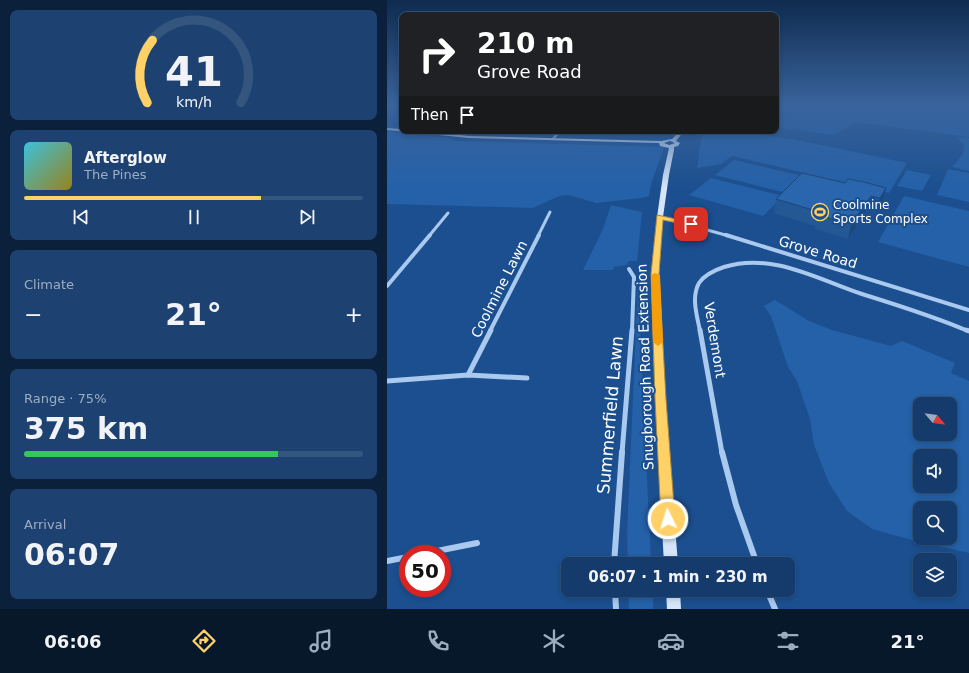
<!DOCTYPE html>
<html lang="en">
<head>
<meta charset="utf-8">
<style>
  :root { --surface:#143b6b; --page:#1d4271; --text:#f1f3f6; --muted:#9dadc1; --line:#33557e; --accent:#ffd166 }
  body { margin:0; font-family:"DejaVu Sans",sans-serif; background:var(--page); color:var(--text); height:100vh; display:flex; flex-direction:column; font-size:15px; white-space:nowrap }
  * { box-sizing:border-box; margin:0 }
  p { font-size:13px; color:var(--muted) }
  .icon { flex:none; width:22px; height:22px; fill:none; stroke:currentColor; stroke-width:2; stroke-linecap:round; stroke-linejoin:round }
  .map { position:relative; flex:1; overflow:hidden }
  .sheet { display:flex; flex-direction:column; gap:10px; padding:10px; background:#0b203b; width:387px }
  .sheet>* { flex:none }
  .guide { position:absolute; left:12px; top:12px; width:380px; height:122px; border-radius:8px; box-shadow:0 2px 6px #0003,0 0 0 1px var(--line); background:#202124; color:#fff; overflow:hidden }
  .needle { width:26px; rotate:119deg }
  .fabs { position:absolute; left:526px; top:397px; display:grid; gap:8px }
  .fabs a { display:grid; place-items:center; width:44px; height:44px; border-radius:8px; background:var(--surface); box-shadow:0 2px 6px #0003,0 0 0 1px var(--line); font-size:20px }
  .speed { position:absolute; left:12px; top:545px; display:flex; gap:8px; font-size:20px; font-weight:700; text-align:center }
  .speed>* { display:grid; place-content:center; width:52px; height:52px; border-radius:50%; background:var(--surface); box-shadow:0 2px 6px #0003,0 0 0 1px var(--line); line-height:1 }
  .speed .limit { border:6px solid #d22; background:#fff; color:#111 }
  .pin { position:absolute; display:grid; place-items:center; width:34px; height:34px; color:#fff; margin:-17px; border-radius:8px; box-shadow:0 2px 6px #0006 }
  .me { position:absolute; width:44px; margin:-22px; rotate:356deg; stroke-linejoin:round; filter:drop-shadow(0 0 3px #0008) }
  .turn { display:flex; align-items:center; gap:14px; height:84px; padding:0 12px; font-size:18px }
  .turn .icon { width:52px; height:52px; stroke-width:2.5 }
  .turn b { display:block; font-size:28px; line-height:34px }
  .then { display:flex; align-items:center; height:38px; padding:0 12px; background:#0003; gap:8px; font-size:15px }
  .big { font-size:30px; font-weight:800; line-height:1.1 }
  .sheet .tile { flex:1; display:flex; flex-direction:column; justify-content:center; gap:6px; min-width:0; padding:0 14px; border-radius:8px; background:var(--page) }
  .sheet .dial { align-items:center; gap:0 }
  .dial svg { height:104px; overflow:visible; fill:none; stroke:var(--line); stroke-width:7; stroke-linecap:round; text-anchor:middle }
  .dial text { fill:var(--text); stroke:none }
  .song { display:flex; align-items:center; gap:12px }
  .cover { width:48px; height:48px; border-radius:6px; background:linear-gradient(135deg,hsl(190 70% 55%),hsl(50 70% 35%)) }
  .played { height:4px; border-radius:2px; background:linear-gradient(90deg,var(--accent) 70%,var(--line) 70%) }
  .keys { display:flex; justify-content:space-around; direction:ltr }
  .heat { display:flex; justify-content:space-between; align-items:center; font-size:22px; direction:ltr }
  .charge { height:6px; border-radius:3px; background:linear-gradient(90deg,#34c759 75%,var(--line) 0) }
  .trip { position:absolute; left:174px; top:557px; width:234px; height:40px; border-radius:8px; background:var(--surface); box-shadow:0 2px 6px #0003,0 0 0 1px var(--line); font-weight:800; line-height:40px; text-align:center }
  .tab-bar { display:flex; height:64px; justify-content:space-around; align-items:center; background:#08182b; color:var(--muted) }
  .tab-bar .icon { width:28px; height:28px }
  .tab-bar .selected { color:var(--accent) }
  .tab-bar b { font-size:18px; color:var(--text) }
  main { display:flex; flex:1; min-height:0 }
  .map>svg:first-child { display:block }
  .green { fill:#2461a8; fill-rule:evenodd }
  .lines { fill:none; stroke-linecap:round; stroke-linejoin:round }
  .street-far4 { stroke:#a9c9ee; stroke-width:2.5 }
  .street-far3 { stroke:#a9c9ee; stroke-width:3 }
  .street-far2 { stroke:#a9c9ee; stroke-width:4 }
  .street-far1 { stroke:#a9c9ee; stroke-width:5 }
  .street { stroke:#a9c9ee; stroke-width:6 }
  .secondary { fill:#d6e6fa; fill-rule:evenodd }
  .wall { fill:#245895 }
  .shaded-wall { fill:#1d4779 }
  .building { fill:#2a66ad; stroke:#1d4779 }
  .route { fill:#ffd166; stroke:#a68842 }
  .slow { fill:#f59e0b }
  .labels { text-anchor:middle; stroke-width:4; stroke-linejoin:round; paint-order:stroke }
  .far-poi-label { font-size:12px; fill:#fff; stroke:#1b4f8f; text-anchor:start }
  .street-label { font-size:14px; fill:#fff; stroke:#1b4f8f }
  .near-street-label { font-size:17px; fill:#fff; stroke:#1b4f8f }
</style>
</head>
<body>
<main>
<section class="sheet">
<div class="tile dial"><svg viewBox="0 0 100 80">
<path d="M14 69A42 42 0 1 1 86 69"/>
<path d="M14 69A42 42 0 0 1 18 21" stroke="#ffd166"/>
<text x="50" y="56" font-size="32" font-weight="700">41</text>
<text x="50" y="72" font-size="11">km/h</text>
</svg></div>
<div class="tile">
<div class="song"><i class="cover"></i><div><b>Afterglow</b><p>The Pines</p></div></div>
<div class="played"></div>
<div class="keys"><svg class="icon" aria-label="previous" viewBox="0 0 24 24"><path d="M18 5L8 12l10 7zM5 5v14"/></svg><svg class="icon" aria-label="pause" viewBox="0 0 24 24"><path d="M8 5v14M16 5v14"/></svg><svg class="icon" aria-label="next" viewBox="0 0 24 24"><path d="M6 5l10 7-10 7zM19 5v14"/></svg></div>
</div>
<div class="tile"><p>Climate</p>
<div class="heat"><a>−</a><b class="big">21°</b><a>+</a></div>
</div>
<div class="tile"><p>Range · 75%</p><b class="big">375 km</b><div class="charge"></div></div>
<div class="tile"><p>Arrival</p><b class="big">06:07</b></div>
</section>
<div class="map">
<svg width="582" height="609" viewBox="0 0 582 609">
  <rect width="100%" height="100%" fill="#1b4f8f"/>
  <g class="green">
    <polygon points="389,104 582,104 582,137 469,122 447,135 389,127"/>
    <path d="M319 131C386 131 454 150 520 163L502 193 345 156 334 164 310 168 314 139Z"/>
    <path d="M0 132 64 138 68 141 277 147C272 164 264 179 262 196L255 198 209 203 182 195 172 196 146 208 0 204Z"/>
    <polygon points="570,137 582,138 582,171 565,167 576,154 577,145"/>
    <polygon points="347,160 416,176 399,193 328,175"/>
    <polygon points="561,169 582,173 582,202 550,195"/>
    <polygon points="520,170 544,175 535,191 510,186"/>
    <polygon points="324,178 396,196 376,216 302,195"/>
    <polygon points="517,196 582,211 582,267 491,242"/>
    <polygon points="224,205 255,212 250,261 242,261 239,265 227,267 226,270 196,270 216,229"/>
    <polygon points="251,282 264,564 241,564 240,535"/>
    <path d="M388 300 422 321 445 330 504 346 515 341 568 363 564 373 582 381V553L525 540 485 529 460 511 442 483 427 445 423 419 410 381 401 367 384 316 377 306ZM533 404H563V434H533ZM533 456H563V486H533ZM533 508H563V538H533Z"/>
    <polygon points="241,590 266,590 266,609 242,609"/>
  </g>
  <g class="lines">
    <polyline class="street-far4" points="166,139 173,131"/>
    <g class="street-far3">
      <polyline points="273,217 342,236"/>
      <polyline points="42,236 61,213"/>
      <polyline points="151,236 163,212"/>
    </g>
    <g class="street-far2">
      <polyline points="339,235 582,310"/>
      <polyline points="242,269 247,277 245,331"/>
      <polyline points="0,286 43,235"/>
      <polyline points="103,331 152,235"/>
      <path d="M313 331C310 316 304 297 312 283 318 274 328 270 337 267 385 252 430 279 475 294 510 305 546 316 581 331"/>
    </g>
    <g class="street-far1">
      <polyline points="313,330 335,453"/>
      <polyline points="579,330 582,331"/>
      <polyline points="81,375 104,330"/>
      <polyline points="0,381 81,375 140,378"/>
      <polyline points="235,453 245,330"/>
    </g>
    <g class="street">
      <polyline points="335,452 349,505 370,564"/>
      <polyline points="35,554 90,543"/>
      <polyline points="0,561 21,557"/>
      <polyline points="227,564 235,452"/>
      <polyline points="228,590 229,609"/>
      <polyline points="380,590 388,609"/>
    </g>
    <g class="secondary">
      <path d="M0 128 15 129V131H35L82 136 274 141 285 139 293 131H297L289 141 293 143 291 146 287 147V150L282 175 276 217 272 274 278 399 291 564H277L268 399 264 274 270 217 276 175 282 148 273 146 272 143 82 138 0 130ZM283 141 288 143 282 145 277 143Z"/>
      <polygon points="279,590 293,590 294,609 280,609"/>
    </g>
  </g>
  <polygon class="wall" points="458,183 499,188 495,202 489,212 480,210 461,239 428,229 428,226 387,213 389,199"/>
  <g class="shaded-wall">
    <polygon points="499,188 495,202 489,212 493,198"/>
    <polygon points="484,196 480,210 461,239 464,224"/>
  </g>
  <polygon class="building" points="415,173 458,183 461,179 481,183 499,188 493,198 484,196 464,224 430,215 433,212 389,199"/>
  <linearGradient id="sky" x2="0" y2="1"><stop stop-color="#0f2b4f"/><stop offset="0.55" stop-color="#39639b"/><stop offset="1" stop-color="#39639b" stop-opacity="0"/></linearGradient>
  <rect width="582" height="189" fill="url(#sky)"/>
  <polygon class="route" points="270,215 304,222 307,224 304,226 276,220 272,274 279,399 288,519 286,524 281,526 276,524 274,519 268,399 264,274"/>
  <polygon class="slow" points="268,273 273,275 276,342 271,346 266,342 264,275"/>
  <defs>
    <g id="stadium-ring" transform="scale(0.9)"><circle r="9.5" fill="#1b4f8f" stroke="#ffd166" stroke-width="1.5"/><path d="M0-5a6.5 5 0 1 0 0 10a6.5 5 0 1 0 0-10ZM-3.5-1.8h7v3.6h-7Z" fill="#ffd166"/></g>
  </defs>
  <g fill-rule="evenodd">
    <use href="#stadium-ring" x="433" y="212"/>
  </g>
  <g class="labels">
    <g class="far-poi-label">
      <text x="446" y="209">Coolmine<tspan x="446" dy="14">Sports Complex</tspan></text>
    </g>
    <g class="street-label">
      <text transform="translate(431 252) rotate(17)" y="5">Grove Road</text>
      <text transform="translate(112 289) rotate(-63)" y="5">Coolmine Lawn</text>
      <text transform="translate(328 340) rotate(81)" y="5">Verdemont</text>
      <text transform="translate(258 367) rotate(-92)" y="5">Snugborough Road Extension</text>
    </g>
    <g class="near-street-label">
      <text transform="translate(223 415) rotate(-85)" y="6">Summerfield Lawn</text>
    </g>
  </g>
</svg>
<div class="fabs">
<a><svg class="needle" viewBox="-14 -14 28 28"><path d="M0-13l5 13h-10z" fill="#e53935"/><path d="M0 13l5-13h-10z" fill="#9dadc1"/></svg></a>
<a><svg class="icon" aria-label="sound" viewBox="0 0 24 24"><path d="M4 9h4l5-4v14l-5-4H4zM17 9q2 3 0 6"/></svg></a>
<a><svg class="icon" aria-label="search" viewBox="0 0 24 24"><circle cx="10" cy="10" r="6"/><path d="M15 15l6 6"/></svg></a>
<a><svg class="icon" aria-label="layers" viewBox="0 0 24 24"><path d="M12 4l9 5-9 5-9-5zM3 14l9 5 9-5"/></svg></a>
</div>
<div class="speed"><div class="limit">50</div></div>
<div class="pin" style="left:304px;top:224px;background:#d93025"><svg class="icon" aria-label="arrive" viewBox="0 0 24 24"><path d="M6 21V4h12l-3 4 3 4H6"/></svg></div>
<svg class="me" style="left:281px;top:519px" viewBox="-20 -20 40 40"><circle r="17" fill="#ffd166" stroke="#fff" stroke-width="3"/><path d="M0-11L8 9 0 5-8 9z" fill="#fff"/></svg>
<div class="trip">06:07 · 1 min · 230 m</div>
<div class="guide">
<div class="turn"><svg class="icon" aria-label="right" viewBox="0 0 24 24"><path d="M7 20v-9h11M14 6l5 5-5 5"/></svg><div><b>210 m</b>Grove Road</div></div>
<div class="then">Then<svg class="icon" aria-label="arrive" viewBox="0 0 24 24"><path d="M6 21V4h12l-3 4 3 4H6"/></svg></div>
</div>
</div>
</main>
<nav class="tab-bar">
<b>06:06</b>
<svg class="icon selected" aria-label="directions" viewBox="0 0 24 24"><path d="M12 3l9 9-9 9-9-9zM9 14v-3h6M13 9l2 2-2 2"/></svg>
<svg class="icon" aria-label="music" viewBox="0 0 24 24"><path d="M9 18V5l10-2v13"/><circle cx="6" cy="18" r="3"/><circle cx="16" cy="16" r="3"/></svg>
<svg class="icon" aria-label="phone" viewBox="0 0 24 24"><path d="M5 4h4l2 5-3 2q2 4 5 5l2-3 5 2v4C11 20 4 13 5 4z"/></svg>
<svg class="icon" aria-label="climate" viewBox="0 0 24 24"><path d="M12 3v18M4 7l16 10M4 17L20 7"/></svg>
<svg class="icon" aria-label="car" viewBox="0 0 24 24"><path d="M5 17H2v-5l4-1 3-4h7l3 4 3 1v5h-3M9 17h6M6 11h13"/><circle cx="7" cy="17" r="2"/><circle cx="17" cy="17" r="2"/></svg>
<svg class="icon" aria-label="filters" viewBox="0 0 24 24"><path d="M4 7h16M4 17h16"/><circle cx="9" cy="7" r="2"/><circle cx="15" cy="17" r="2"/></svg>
<b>21°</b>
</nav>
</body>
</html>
